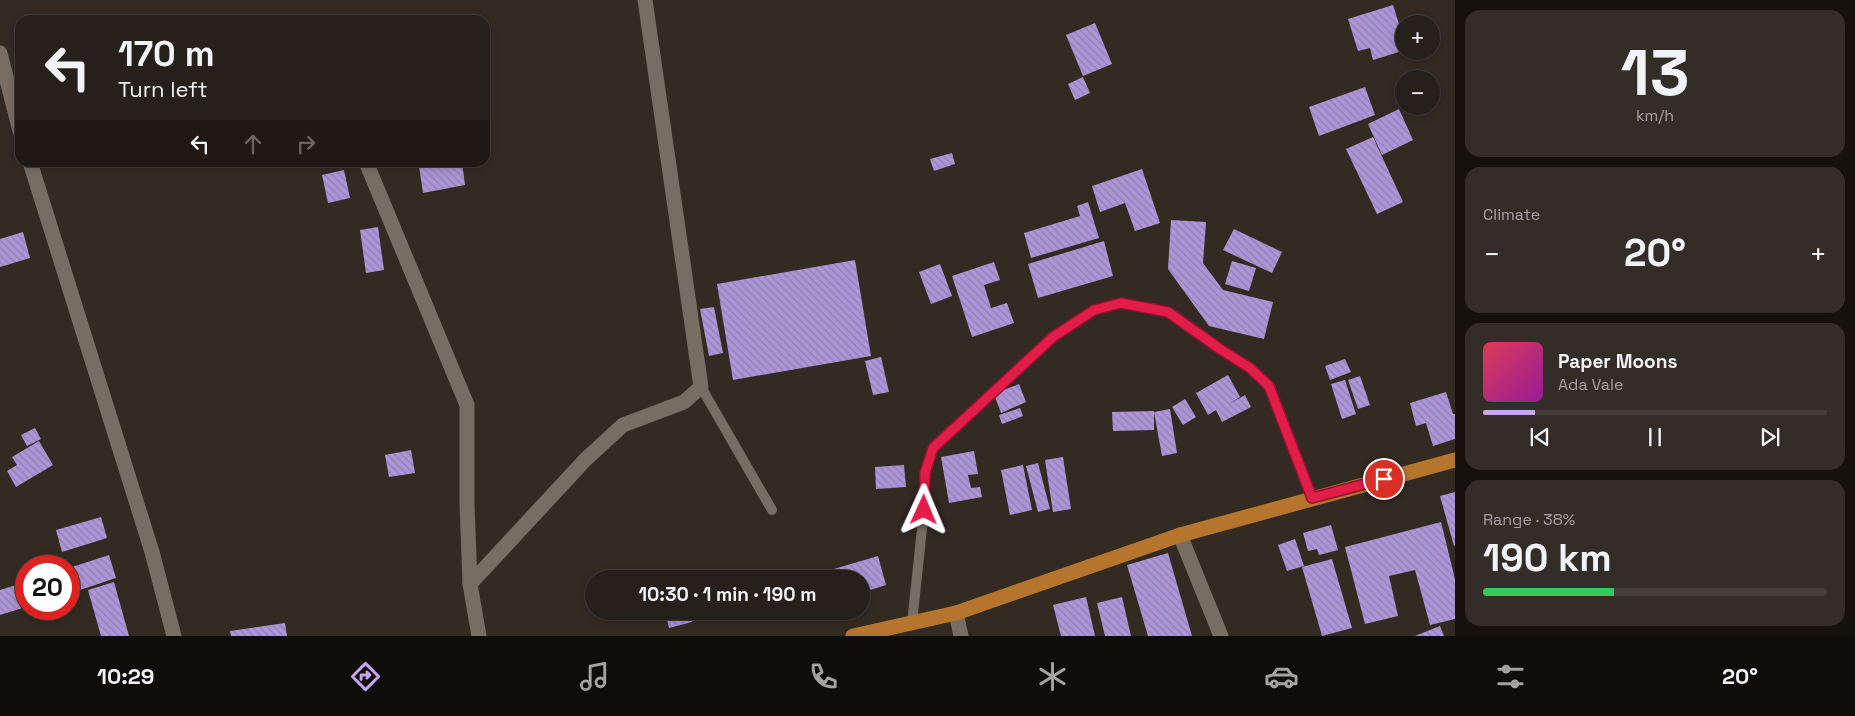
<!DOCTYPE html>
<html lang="en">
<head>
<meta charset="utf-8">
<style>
  :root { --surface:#26201a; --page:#322d27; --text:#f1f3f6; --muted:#a4a3a2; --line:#423e39; --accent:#c6a6f0 }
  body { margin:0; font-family:"Space Grotesk",sans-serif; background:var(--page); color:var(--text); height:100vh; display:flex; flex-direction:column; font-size:19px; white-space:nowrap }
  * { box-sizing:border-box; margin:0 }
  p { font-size:16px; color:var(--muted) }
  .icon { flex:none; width:28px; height:28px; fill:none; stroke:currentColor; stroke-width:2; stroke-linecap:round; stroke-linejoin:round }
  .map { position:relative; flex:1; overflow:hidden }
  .panel { display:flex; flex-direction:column; gap:10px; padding:10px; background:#15120e; width:400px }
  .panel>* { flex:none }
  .guide { position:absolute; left:15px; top:15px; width:475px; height:152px; border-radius:15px; box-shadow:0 2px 8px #0003,0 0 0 1px var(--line); background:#26201a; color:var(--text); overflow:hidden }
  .tools { position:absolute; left:1395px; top:15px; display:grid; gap:10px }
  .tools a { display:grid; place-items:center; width:45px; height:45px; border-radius:50%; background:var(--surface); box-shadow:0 2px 8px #0003,0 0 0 1px var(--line); font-size:25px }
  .speed { position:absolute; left:15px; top:555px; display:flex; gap:10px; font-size:25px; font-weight:700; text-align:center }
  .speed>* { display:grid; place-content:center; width:65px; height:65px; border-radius:50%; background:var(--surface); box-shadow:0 2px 8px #0003,0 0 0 1px var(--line); line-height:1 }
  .speed .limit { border:8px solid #d22; background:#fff; color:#111 }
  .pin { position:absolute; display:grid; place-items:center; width:42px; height:42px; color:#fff; margin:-21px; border:2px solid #fff; border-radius:50%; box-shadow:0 1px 5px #0007 }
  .me { position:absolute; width:55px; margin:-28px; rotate:1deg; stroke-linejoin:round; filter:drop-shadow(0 0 4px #0008) }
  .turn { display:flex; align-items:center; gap:18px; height:105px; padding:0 20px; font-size:22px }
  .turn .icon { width:65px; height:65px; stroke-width:2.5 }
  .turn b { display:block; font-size:35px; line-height:42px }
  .lanes { display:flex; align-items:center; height:48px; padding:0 20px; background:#0003; justify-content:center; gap:25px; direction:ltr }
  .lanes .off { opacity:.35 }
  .big { font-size:38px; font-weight:800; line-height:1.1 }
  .panel .widget { flex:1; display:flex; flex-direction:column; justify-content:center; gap:8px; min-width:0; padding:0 18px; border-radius:15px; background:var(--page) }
  .panel .dial { align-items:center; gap:0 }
  .dial b { font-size:65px; line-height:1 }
  .song { display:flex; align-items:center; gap:15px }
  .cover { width:60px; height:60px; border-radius:8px; background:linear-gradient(135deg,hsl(350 70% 55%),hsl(300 70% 35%)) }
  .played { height:5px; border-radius:2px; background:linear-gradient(90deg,var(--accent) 15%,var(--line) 15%) }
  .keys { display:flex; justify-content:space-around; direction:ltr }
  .heat { display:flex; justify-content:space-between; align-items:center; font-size:28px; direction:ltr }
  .charge { height:8px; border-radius:4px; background:linear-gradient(90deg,#34c759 38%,var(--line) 0) }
  .trip { position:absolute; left:585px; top:570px; width:285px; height:50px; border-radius:25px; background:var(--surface); box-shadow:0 2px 8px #0003,0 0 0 1px var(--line); font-weight:800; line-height:50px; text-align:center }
  .tab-bar { display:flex; height:80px; justify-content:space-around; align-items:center; background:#0f0d0a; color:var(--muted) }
  .tab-bar .icon { width:35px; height:35px }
  .tab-bar .active { color:var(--accent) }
  .tab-bar b { font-size:22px; color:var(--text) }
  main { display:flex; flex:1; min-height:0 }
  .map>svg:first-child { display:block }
  .building { fill:url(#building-back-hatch) }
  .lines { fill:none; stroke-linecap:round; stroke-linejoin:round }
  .lane { stroke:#776d63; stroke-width:10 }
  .street { stroke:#776d63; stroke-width:15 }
  .primary { stroke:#b5752c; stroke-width:15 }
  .route-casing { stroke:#92132f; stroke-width:12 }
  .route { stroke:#e11d48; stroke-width:9 }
</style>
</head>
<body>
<main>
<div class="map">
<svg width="1455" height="636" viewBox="0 0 1455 636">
  <defs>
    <pattern id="building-back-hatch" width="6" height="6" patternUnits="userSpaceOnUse" patternTransform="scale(1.25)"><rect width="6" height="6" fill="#ad95d8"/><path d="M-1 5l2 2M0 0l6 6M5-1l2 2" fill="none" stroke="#9280b2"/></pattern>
  </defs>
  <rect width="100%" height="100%" fill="#332a22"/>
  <g class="building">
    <polygon points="1393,5 1404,40 1399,42 1402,51 1373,60 1370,48 1358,51 1348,19"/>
    <polygon points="1095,23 1112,64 1083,76 1066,35"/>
    <polygon points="1083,77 1090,93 1075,100 1068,84"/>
    <polygon points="1365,87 1375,115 1319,136 1309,107"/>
    <polygon points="1399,109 1413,140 1382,155 1368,124"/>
    <polygon points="1373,137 1403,202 1377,214 1346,149"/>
    <polygon points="952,153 955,164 934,171 930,159"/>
    <polygon points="438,162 462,162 465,185 423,193 419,166"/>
    <polygon points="1142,169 1160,223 1135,231 1125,203 1100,212 1092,186"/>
    <polygon points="344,170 350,198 328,203 322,175"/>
    <polygon points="1088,202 1099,238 1031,258 1024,233 1080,216 1077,206"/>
    <polygon points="1171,220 1206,222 1203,263 1223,290 1273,302 1264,339 1209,326 1168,269"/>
    <polygon points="378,227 384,270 366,273 360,230"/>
    <polygon points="1234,229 1282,252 1272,273 1223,250"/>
    <polygon points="23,232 30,258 0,267 0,239"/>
    <polygon points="1104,241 1113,276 1038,298 1028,264"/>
    <polygon points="855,260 871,356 733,380 717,284"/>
    <polygon points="1232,261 1256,268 1249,291 1225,284"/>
    <polygon points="994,262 1000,280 984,285 991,308 1007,303 1014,323 972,337 952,276"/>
    <polygon points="940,264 952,296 931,304 919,272"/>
    <polygon points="714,307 723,353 709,356 700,309"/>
    <polygon points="881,357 889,392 873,395 865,361"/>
    <polygon points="1345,359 1351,372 1330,380 1325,366"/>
    <polygon points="1228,375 1240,397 1229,404 1245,395 1251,407 1222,422 1216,410 1208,415 1196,393"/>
    <polygon points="1360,376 1370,405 1358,409 1348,380"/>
    <polygon points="1345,380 1356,414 1342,419 1331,384"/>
    <polygon points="1019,384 1026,402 1001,413 994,394"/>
    <polygon points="1446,392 1453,414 1455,414 1455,439 1433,446 1426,423 1416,426 1410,403"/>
    <polygon points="1185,399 1196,417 1183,425 1172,407"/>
    <polygon points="1020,408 1023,416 1002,424 999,415"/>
    <polygon points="1170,409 1177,453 1162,456 1154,412"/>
    <polygon points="1154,411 1154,430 1113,431 1112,412"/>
    <polygon points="35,428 41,439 27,446 21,435"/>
    <polygon points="39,441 53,465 16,487 7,471 17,465 12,457"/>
    <polygon points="411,450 415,473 389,477 385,455"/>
    <polygon points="974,451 978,474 968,475 971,488 980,487 982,497 949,503 941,457"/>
    <polygon points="1063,457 1071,509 1053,512 1045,460"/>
    <polygon points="1038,463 1050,509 1038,512 1026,466"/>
    <polygon points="904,465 906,487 876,489 875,467"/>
    <polygon points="1023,465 1032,510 1010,515 1001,470"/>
    <polygon points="1455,492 1455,545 1454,546 1440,496"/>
    <polygon points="101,517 107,538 62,552 56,530"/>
    <polygon points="1441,522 1455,579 1455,619 1430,625 1415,570 1389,576 1398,616 1365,624 1345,547"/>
    <polygon points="1331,525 1338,550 1319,555 1317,549 1308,551 1303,533"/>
    <polygon points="1295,539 1304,566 1287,571 1278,545"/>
    <polygon points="1168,553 1192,636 1148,636 1127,565"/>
    <polygon points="109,555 116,578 71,593 69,584 69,568"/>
    <polygon points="878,556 886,585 867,591 865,584 861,585 861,579 837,579 834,569"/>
    <polygon points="1332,559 1352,628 1322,636 1302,567"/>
    <polygon points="818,571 820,579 803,579 802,575"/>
    <polygon points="26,582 26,607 0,615 0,590"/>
    <polygon points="114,582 129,636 101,636 88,590"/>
    <polygon points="1086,597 1095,636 1061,636 1053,605"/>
    <polygon points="1122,597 1131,636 1105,636 1097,603"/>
    <polygon points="665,611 690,611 692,622 669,628"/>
    <polygon points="692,611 710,611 711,617 693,620"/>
    <polygon points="285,623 287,636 231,636 230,631"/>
    <polygon points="1440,626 1444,636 1415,636"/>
  </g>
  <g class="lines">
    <g class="lane">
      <polyline points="701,387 772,510"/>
      <polyline points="912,623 924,510 925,473 933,448 1053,337 1094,310 1121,303 1168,312 1220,349 1250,368 1269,387 1312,498"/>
    </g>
    <g class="street">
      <polyline points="0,53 20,131"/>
      <polyline points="30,162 152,552 174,636"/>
      <polyline points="366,162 467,405 467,503 470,584 479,636"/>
      <polyline points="1180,535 1221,636"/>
      <polyline points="470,584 585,460 623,425 684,402 701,387 645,0"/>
      <polyline points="956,613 961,636"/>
    </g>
    <polyline class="primary" points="853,636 956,613 1180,535 1455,460"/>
  </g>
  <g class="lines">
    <g class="route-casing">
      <polyline id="route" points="924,510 925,473 933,448 1053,337 1094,310 1121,303 1168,312 1220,349 1250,368 1269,386 1312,498 1384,479"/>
    </g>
    <use href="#route" class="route"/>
  </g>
</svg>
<div class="tools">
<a>+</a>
<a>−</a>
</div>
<div class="speed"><div class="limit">20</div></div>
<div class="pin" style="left:1384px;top:479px;background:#d93025"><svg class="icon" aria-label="arrive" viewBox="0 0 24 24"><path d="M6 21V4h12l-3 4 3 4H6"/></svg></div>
<svg class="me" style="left:924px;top:510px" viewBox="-20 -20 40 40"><path d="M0-17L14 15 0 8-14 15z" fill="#e11d48" stroke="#fff" stroke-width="4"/></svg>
<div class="trip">10:30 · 1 min · 190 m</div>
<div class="guide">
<div class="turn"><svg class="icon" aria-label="left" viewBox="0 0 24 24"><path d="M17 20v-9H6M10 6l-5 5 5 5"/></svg><div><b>170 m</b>Turn left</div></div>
<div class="lanes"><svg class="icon" aria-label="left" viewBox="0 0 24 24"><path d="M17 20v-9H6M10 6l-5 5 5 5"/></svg><svg class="icon off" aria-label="ahead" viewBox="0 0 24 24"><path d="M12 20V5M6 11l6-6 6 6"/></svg><svg class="icon off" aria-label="right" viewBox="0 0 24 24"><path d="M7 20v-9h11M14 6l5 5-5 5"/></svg></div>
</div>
</div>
<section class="panel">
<div class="widget dial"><b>13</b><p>km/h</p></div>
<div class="widget"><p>Climate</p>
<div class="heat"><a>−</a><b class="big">20°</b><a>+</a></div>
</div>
<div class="widget">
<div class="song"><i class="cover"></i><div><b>Paper Moons</b><p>Ada Vale</p></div></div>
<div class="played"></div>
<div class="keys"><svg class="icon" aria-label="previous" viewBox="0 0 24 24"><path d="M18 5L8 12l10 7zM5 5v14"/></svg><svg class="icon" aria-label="pause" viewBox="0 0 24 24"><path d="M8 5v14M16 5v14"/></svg><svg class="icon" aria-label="next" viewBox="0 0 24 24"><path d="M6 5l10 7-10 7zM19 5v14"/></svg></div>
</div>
<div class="widget"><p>Range · 38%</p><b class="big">190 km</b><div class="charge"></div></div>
</section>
</main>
<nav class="tab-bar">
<b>10:29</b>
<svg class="icon active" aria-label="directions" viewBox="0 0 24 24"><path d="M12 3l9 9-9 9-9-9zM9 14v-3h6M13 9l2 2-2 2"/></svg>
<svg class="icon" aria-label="music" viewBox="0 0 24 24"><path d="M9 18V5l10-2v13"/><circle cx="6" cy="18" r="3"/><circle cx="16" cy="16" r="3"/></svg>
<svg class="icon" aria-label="phone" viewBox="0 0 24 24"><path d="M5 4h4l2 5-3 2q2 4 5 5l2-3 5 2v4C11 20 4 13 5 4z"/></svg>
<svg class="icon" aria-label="climate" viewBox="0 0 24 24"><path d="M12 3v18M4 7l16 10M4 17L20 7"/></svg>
<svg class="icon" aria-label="car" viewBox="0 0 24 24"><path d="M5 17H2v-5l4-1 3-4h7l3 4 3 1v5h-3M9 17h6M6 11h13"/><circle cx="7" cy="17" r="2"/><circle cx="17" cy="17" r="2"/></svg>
<svg class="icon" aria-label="filters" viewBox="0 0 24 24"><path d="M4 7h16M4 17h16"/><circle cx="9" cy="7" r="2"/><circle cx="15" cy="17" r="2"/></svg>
<b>20°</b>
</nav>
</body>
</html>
